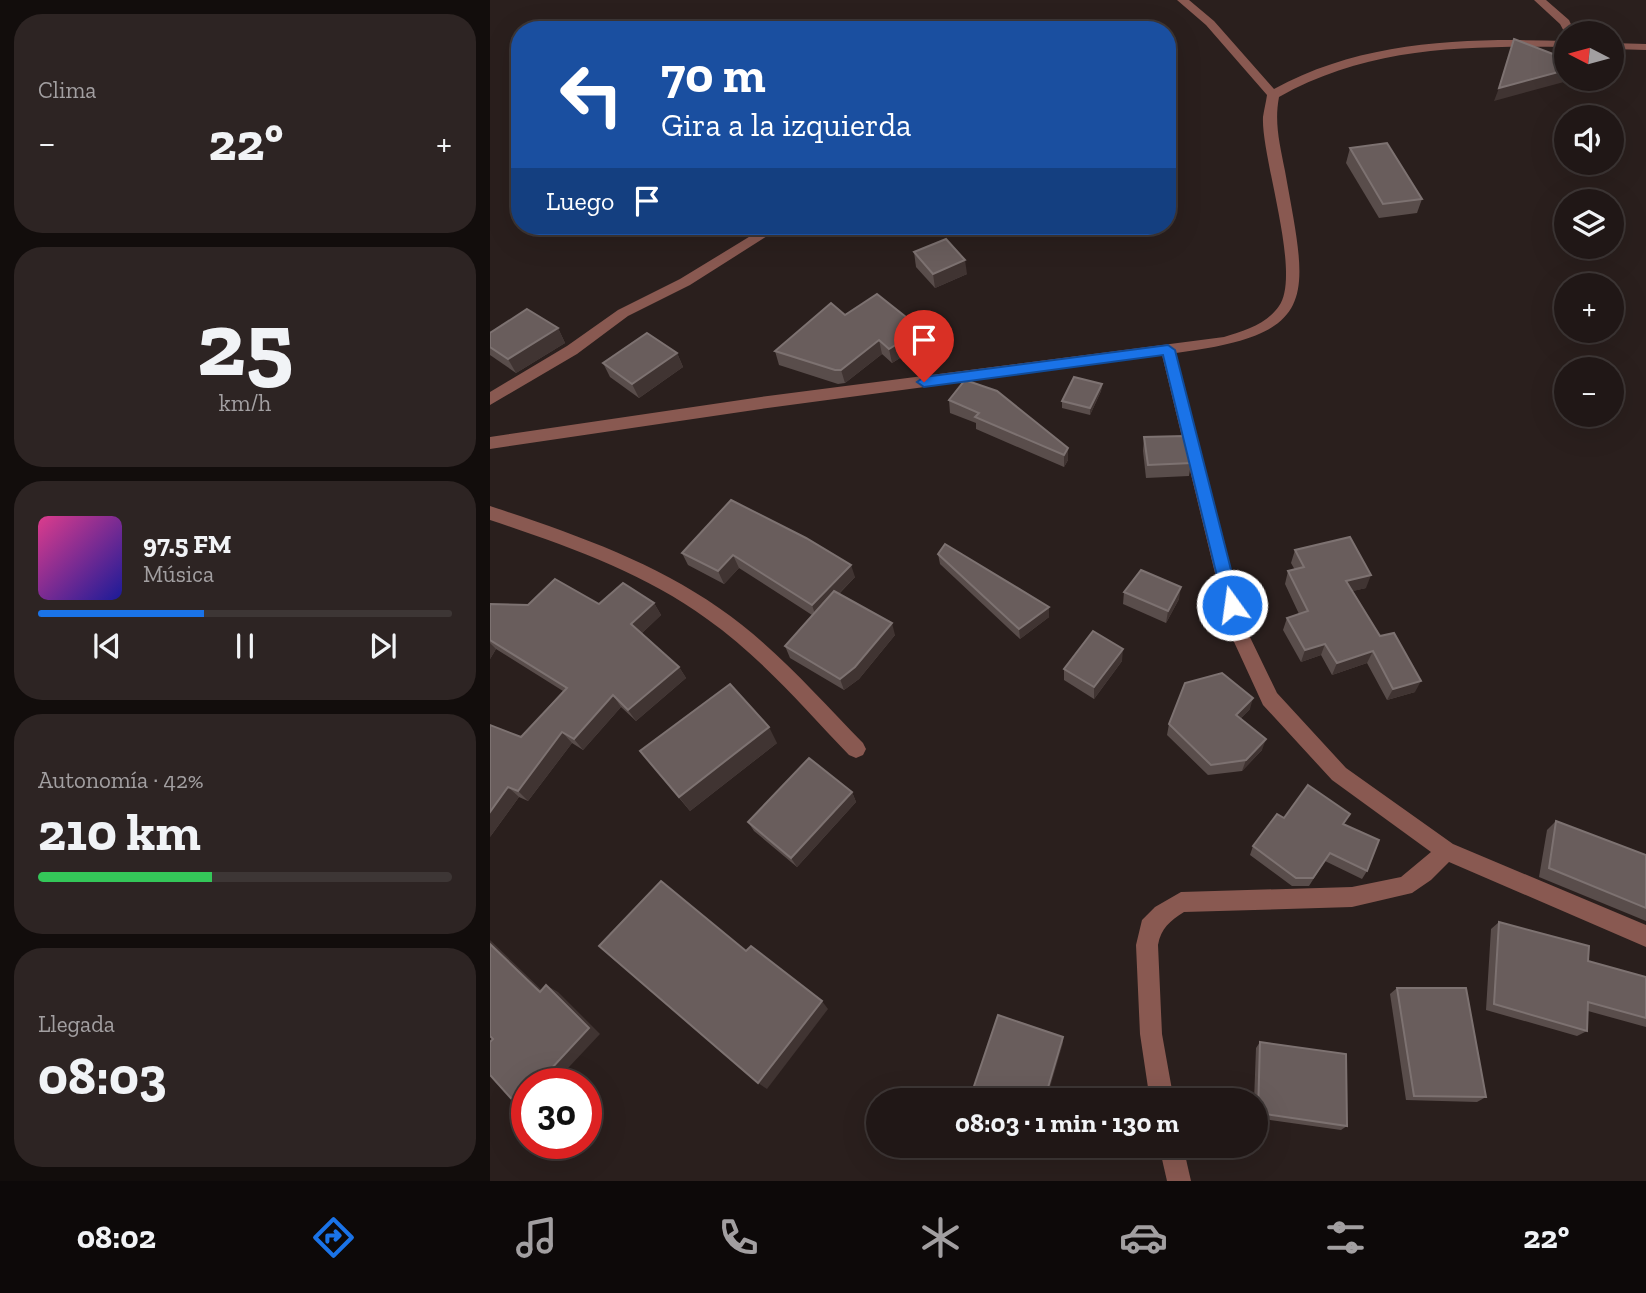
<!DOCTYPE html>
<html lang="es">
<head>
<meta charset="utf-8">
<style>
  :root { --surface:#201716; --page:#2d2423; --text:#f1f3f6; --muted:#a29fa1; --line:#3d3635; --accent:#1a73e8 }
  body { margin:0; font-family:"Zilla Slab",serif; background:var(--page); color:var(--text); height:100vh; display:flex; flex-direction:column; font-size:26px; white-space:nowrap }
  * { box-sizing:border-box; margin:0 }
  p { font-size:23px; color:var(--muted) }
  .icon { flex:none; width:38px; height:38px; fill:none; stroke:currentColor; stroke-width:2; stroke-linecap:round; stroke-linejoin:round }
  .map { position:relative; flex:1; overflow:hidden }
  .panel { display:flex; flex-direction:column; gap:14px; padding:14px; background:#120d0c; width:490px }
  .panel>* { flex:none }
  .banner { position:absolute; left:21px; top:21px; width:665px; height:214px; border-radius:28px; box-shadow:0 7px 28px #0002,0 0 0 2px var(--line); background:#1a4fa0; color:#fff; overflow:hidden }
  .needle { width:46px; rotate:276deg }
  .fabs { position:absolute; left:1064px; top:21px; display:grid; gap:14px }
  .fabs a { display:grid; place-items:center; width:70px; height:70px; border-radius:50%; background:var(--surface); box-shadow:0 7px 28px #0002,0 0 0 2px var(--line); font-size:35px }
  .speed { position:absolute; left:21px; top:1068px; display:flex; gap:14px; font-size:35px; font-weight:700; text-align:center }
  .speed>* { display:grid; place-content:center; width:91px; height:91px; border-radius:50%; background:var(--surface); box-shadow:0 7px 28px #0002,0 0 0 2px var(--line); line-height:1 }
  .speed .limit { border:10px solid #d22; background:#fff; color:#111 }
  .pin { position:absolute; display:grid; place-items:center; width:60px; height:60px; color:#fff; margin:-72px -30px; border-radius:50% 50% 50% 0; rotate:-45deg; box-shadow:0 0 7px #0007 }
  .pin .icon { rotate:45deg }
  .me { position:absolute; width:77px; margin:-38px; rotate:346deg; stroke-linejoin:round; filter:drop-shadow(0 0 5px #0008) }
  .turn { display:flex; align-items:center; gap:24px; height:147px; padding:0 35px; font-size:32px }
  .turn .icon { width:91px; height:91px; stroke-width:2.5 }
  .turn b { display:block; font-size:49px; line-height:60px }
  .then { display:flex; align-items:center; height:66px; padding:0 35px; background:#0003; gap:14px; font-size:26px }
  .big { font-size:52px; font-weight:700; line-height:1.1 }
  .panel .card { flex:1; display:flex; flex-direction:column; justify-content:center; gap:10px; min-width:0; padding:0 24px; border-radius:28px; background:var(--page) }
  .panel .dial { align-items:center; gap:0 }
  .dial b { font-size:91px; line-height:1 }
  .song { display:flex; align-items:center; gap:21px }
  .cover { width:84px; height:84px; border-radius:10px; background:linear-gradient(135deg,hsl(330 70% 55%),hsl(240 70% 35%)) }
  .played { height:7px; border-radius:4px; background:linear-gradient(90deg,var(--accent) 40%,var(--line) 40%) }
  .keys { display:flex; justify-content:space-around; direction:ltr }
  .heat { display:flex; justify-content:space-between; align-items:center; font-size:38px; direction:ltr }
  .charge { height:10px; border-radius:5px; background:linear-gradient(90deg,#34c759 42%,var(--line) 0) }
  .trip { position:absolute; left:376px; top:1088px; width:402px; height:70px; border-radius:35px; background:var(--surface); box-shadow:0 7px 28px #0002,0 0 0 2px var(--line); font-weight:700; line-height:70px; text-align:center }
  .tab-bar { display:flex; height:112px; justify-content:space-around; align-items:center; background:#0d0909; color:var(--muted) }
  .tab-bar .icon { width:49px; height:49px }
  .tab-bar .on { color:var(--accent) }
  .tab-bar b { font-size:32px; color:var(--text) }
  main { display:flex; flex:1; min-height:0 }
  .map>svg:first-child { display:block }
  .lines { fill:none; stroke-linecap:round; stroke-linejoin:round }
  .minor { fill:#895951; fill-rule:evenodd }
  .wall { fill:#594d4b }
  .shaded-wall { fill:#403432 }
  .building { fill:#695d5c; stroke:#7d7271; stroke-width:2 }
  .route { fill:#1a73e8; stroke:#114b97; stroke-width:2 }
</style>
</head>
<body>
<main>
<section class="panel">
<div class="card"><p>Clima</p>
<div class="heat"><a>−</a><b class="big">22°</b><a>+</a></div>
</div>
<div class="card dial"><b>25</b><p>km/h</p></div>
<div class="card">
<div class="song"><i class="cover"></i><div><b>97.5 FM</b><p>Música</p></div></div>
<div class="played"></div>
<div class="keys"><svg class="icon" aria-label="previous" viewBox="0 0 24 24"><path d="M18 5L8 12l10 7zM5 5v14"/></svg><svg class="icon" aria-label="pause" viewBox="0 0 24 24"><path d="M8 5v14M16 5v14"/></svg><svg class="icon" aria-label="next" viewBox="0 0 24 24"><path d="M6 5l10 7-10 7zM19 5v14"/></svg></div>
</div>
<div class="card"><p>Autonomía · 42%</p><b class="big">210 km</b><div class="charge"></div></div>
<div class="card"><p>Llegada</p><b class="big">08:03</b></div>
</section>
<div class="map">
<svg width="1156" height="1181" viewBox="0 0 1156 1181">
  <rect width="100%" height="100%" fill="#2a1f1d"/>
  <g class="lines">
    <g class="minor">
      <path d="M687 0H699L724 21 784 89C874 40 976 38 1076 41V47C974 46 880 46 789 97 784 123 790 145 795 171 818 299 832 334 686 353L757 631 787 693 856 768 963 844 1156 925V947L959 862 941 880 922 893 862 907 694 912C680 921 671 928 668 945L672 1034 684 1101H660L650 1034 646 945 652 920 665 907 691 892 862 887 911 877 941 852 842 780 773 705 739 631 672 355 271 409 0 449V437L271 397 734 337C754 331 777 324 789 306 812 274 771 157 773 117 774 110 776 102 777 95L716 25Z"/>
      <polygon points="1044,0 1056,0 1079,20 1085,33 1076,35 1070,24"/>
      <polygon points="1122,43 1156,44 1156,50 1122,49"/>
      <polygon points="277,226 293,226 200,285 138,316 87,354 0,405 0,392 77,346 128,310 190,279"/>
      <path d="M0 506C78 532 161 560 229 608 283 645 327 696 373 743L376 749 373 755 366 758 359 755C314 708 271 657 217 619 153 572 74 545 0 520Z"/>
      <polygon points="669,1146 693,1146 701,1181 677,1181"/>
    </g>
  </g>
  <g class="wall">
    <polygon points="860,148 932,199 927,213 889,218 856,163"/>
    <polygon points="424,252 477,274 445,288 426,267"/>
    <polygon points="355,315 434,343 402,363 392,354 355,383 348,384 289,365 285,351"/>
    <polygon points="68,328 75,343 26,373 0,355 0,333"/>
    <polygon points="187,353 193,367 149,398 120,377 113,363"/>
    <polygon points="612,384 611,391 600,415 572,408 572,401"/>
    <polygon points="459,400 578,448 578,460 574,467 486,429 486,423 460,413"/>
    <polygon points="654,437 701,463 699,476 656,478 653,451"/>
    <polygon points="241,500 365,577 349,594 405,635 369,679 354,690 300,658 295,646 322,615 249,568 234,584 198,565 192,553"/>
    <polygon points="805,550 876,588 862,591 925,692 897,700 877,663 842,675 831,655 811,662 793,630 797,618 809,614 795,584 798,571 805,570 801,563"/>
    <polygon points="448,554 559,607 559,617 530,639 450,564"/>
    <polygon points="634,592 689,599 676,623 633,604"/>
    <polygon points="164,603 171,615 152,633 189,667 196,678 146,721 131,707 93,750 82,743 38,801 29,797 0,837 31,737 73,691 6,649 0,659 0,604 38,605"/>
    <polygon points="632,661 604,699 574,680 574,669"/>
    <polygon points="760,709 751,718 772,750 752,771 718,775 677,735 679,724"/>
    <polygon points="287,743 200,811 150,751"/>
    <polygon points="362,792 366,802 307,867 264,831 258,822"/>
    <polygon points="794,818 854,824 877,871 872,879 835,861 819,886 802,886 760,855 763,846"/>
    <polygon points="1066,821 1156,855 1156,921 1049,877 1057,830"/>
    <polygon points="1009,922 1098,961 1156,977 1156,1027 1098,1011 1097,1031 1087,1036 996,1010 1001,929"/>
    <polygon points="907,988 996,1097 987,1102 916,1100 900,994"/>
    <polygon points="770,1042 857,1126 851,1130 766,1118 766,1101 764,1101 766,1048"/>
  </g>
  <g class="shaded-wall">
    <polygon points="1076,70 1076,79 1085,79 1004,101 1009,88"/>
    <polygon points="475,260 477,274 445,288 443,274"/>
    <polygon points="68,328 75,343 26,373 18,359"/>
    <polygon points="431,329 434,343 402,363 399,349"/>
    <polygon points="389,340 392,354 355,383 351,370"/>
    <polygon points="187,353 193,367 149,398 142,384"/>
    <polygon points="612,384 611,391 600,415 600,408"/>
    <polygon points="578,448 578,460 574,467 574,455"/>
    <polygon points="243,555 249,568 234,584 228,571"/>
    <polygon points="361,565 365,577 326,617 322,605"/>
    <polygon points="881,575 876,588 851,594 856,581"/>
    <polygon points="691,587 689,599 676,623 678,611"/>
    <polygon points="164,603 171,615 149,636 141,624"/>
    <polygon points="559,607 559,617 530,639 529,629"/>
    <polygon points="402,623 405,635 369,679 354,690 350,679"/>
    <polygon points="0,643 6,649 0,659"/>
    <polygon points="835,644 831,655 811,662 815,650"/>
    <polygon points="633,649 632,661 604,699 604,687"/>
    <polygon points="883,651 877,663 842,675 847,663"/>
    <polygon points="189,667 196,678 146,721 138,710"/>
    <polygon points="931,681 925,692 897,700 903,689"/>
    <polygon points="123,695 131,707 93,750 84,739"/>
    <polygon points="763,698 760,709 743,726 746,715"/>
    <polygon points="279,727 287,743 200,811 189,797"/>
    <polygon points="72,732 82,743 38,801 28,791"/>
    <polygon points="776,739 772,750 752,771 756,760"/>
    <polygon points="18,787 29,797 0,837 0,812"/>
    <polygon points="362,792 366,802 307,867 301,858"/>
    <polygon points="0,940 61,999 50,992 0,944"/>
    <polygon points="56,985 68,992 110,1034 64,1083 48,1083"/>
    <polygon points="332,1001 338,1009 277,1089 268,1083"/>
    <polygon points="573,1037 573,1043 556,1101 554,1101"/>
    <polygon points="37,1095 37,1108 27,1105"/>
  </g>
  <g class="building">
    <polygon points="1024,39 1076,59 1076,70 1009,88"/>
    <polygon points="897,143 932,199 893,204 860,148"/>
    <polygon points="456,239 475,260 443,274 424,252"/>
    <polygon points="387,294 431,329 399,349 389,340 351,370 345,370 285,351 341,303 355,315"/>
    <polygon points="37,309 68,328 18,359 0,347 0,333"/>
    <polygon points="157,333 187,353 142,384 113,363"/>
    <polygon points="584,377 612,384 600,408 572,401"/>
    <polygon points="475,380 507,391 578,448 574,455 485,417 489,413 459,400"/>
    <polygon points="694,436 701,463 658,465 654,437"/>
    <polygon points="241,500 316,538 361,565 322,605 243,555 228,571 192,553"/>
    <polygon points="860,537 881,575 856,581 890,636 904,633 931,681 903,689 883,651 847,663 835,644 815,650 797,618 818,611 798,571 814,567 805,550"/>
    <polygon points="455,544 559,607 529,629 448,554"/>
    <polygon points="651,570 691,587 678,611 634,592"/>
    <polygon points="65,579 109,604 133,583 164,603 141,624 189,667 138,710 123,695 84,739 72,732 28,791 18,787 0,812 0,725 31,737 77,688 0,640 0,604 38,605"/>
    <polygon points="344,591 402,623 365,667 350,679 295,646"/>
    <polygon points="603,631 633,649 604,687 574,669"/>
    <polygon points="732,673 763,698 746,715 776,739 756,760 721,765 679,724 695,683"/>
    <polygon points="240,684 279,727 189,797 150,751"/>
    <polygon points="319,758 362,792 301,858 258,822"/>
    <polygon points="818,785 860,814 853,824 889,840 877,871 840,853 823,878 806,878 763,846 787,814 794,818"/>
    <polygon points="1066,821 1156,855 1156,908 1059,868"/>
    <polygon points="171,881 256,951 261,946 332,1001 268,1083 109,946"/>
    <polygon points="1009,922 1099,946 1098,961 1156,977 1156,1018 1098,1002 1097,1031 1004,1004"/>
    <polygon points="0,944 50,992 56,985 99,1028 48,1083 37,1083 37,1095 27,1105 0,1075 0,1042 3,1039 0,1036"/>
    <polygon points="907,988 976,988 996,1097 924,1096"/>
    <polygon points="508,1015 573,1037 554,1101 479,1101"/>
    <polygon points="770,1042 856,1054 857,1126 768,1113"/>
  </g>
  <polygon class="route" points="678,345 685,350 750,605 747,610 736,610 734,605 673,355 434,387 427,382 434,377"/>
</svg>
<div class="fabs">
<a><svg class="needle" viewBox="-14 -14 28 28"><path d="M0-13l5 13h-10z" fill="#e53935"/><path d="M0 13l5-13h-10z" fill="#a29fa1"/></svg></a>
<a><svg class="icon" aria-label="sound" viewBox="0 0 24 24"><path d="M4 9h4l5-4v14l-5-4H4zM17 9q2 3 0 6"/></svg></a>
<a><svg class="icon" aria-label="layers" viewBox="0 0 24 24"><path d="M12 4l9 5-9 5-9-5zM3 14l9 5 9-5"/></svg></a>
<a>+</a>
<a>−</a>
</div>
<div class="speed"><div class="limit">30</div></div>
<div class="pin" style="left:434px;top:382px;background:#d93025"><svg class="icon" aria-label="arrive" viewBox="0 0 24 24"><path d="M6 21V4h12l-3 4 3 4H6"/></svg></div>
<svg class="me" style="left:742px;top:605px" viewBox="-20 -20 40 40"><circle r="17" fill="#1a73e8" stroke="#fff" stroke-width="3"/><path d="M0-11L8 9 0 5-8 9z" fill="#fff"/></svg>
<div class="trip">08:03 · 1 min · 130 m</div>
<div class="banner">
<div class="turn"><svg class="icon" aria-label="left" viewBox="0 0 24 24"><path d="M17 20v-9H6M10 6l-5 5 5 5"/></svg><div><b>70 m</b>Gira a la izquierda</div></div>
<div class="then">Luego<svg class="icon" aria-label="arrive" viewBox="0 0 24 24"><path d="M6 21V4h12l-3 4 3 4H6"/></svg></div>
</div>
</div>
</main>
<nav class="tab-bar">
<b>08:02</b>
<svg class="icon on" aria-label="directions" viewBox="0 0 24 24"><path d="M12 3l9 9-9 9-9-9zM9 14v-3h6M13 9l2 2-2 2"/></svg>
<svg class="icon" aria-label="music" viewBox="0 0 24 24"><path d="M9 18V5l10-2v13"/><circle cx="6" cy="18" r="3"/><circle cx="16" cy="16" r="3"/></svg>
<svg class="icon" aria-label="phone" viewBox="0 0 24 24"><path d="M5 4h4l2 5-3 2q2 4 5 5l2-3 5 2v4C11 20 4 13 5 4z"/></svg>
<svg class="icon" aria-label="climate" viewBox="0 0 24 24"><path d="M12 3v18M4 7l16 10M4 17L20 7"/></svg>
<svg class="icon" aria-label="car" viewBox="0 0 24 24"><path d="M5 17H2v-5l4-1 3-4h7l3 4 3 1v5h-3M9 17h6M6 11h13"/><circle cx="7" cy="17" r="2"/><circle cx="17" cy="17" r="2"/></svg>
<svg class="icon" aria-label="filters" viewBox="0 0 24 24"><path d="M4 7h16M4 17h16"/><circle cx="9" cy="7" r="2"/><circle cx="15" cy="17" r="2"/></svg>
<b>22°</b>
</nav>
</body>
</html>
